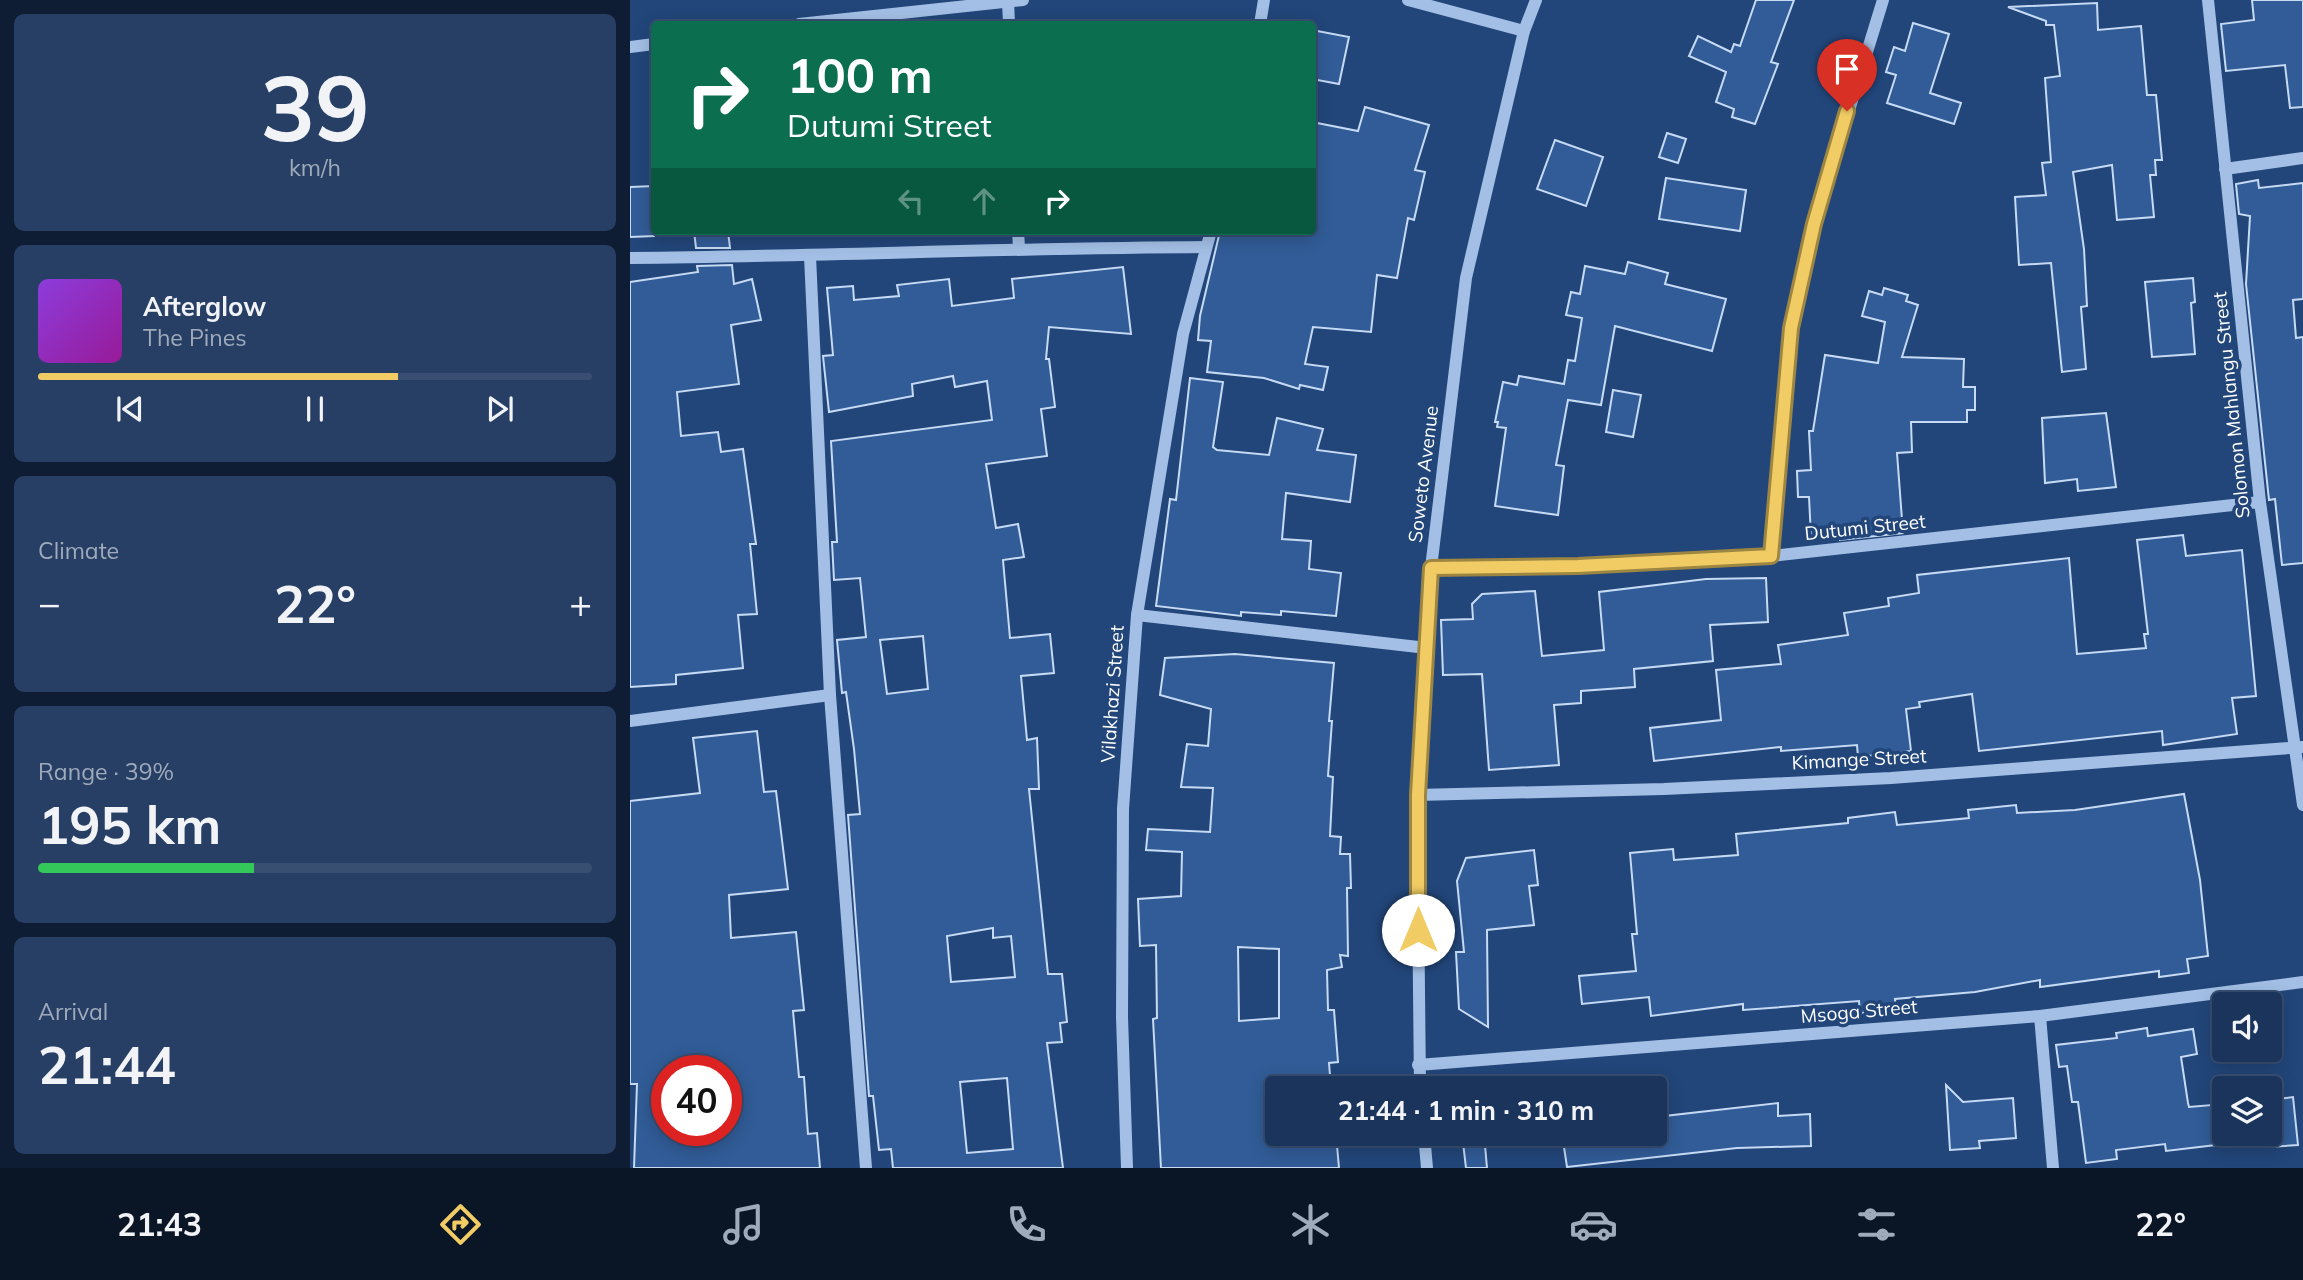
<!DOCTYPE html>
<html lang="en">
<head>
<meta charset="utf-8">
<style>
  :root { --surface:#1a345c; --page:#273f65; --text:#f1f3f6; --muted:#9faabb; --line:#384f72; --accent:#f1cc65 }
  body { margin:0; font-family:Mulish,sans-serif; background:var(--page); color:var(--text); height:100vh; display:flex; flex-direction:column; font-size:26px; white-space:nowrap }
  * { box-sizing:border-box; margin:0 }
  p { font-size:23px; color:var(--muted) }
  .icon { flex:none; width:38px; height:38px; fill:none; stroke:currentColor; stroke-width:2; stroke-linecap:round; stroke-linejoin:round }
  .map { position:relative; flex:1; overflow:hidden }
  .drawer { display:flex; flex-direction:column; gap:14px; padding:14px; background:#0e1d33; width:630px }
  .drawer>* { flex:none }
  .banner { position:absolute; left:21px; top:21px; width:665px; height:214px; border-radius:7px; box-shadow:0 4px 18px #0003,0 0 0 2px var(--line); background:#0b6e4f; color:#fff; overflow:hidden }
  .controls { position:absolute; left:1582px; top:992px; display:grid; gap:14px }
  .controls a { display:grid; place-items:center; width:70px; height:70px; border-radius:7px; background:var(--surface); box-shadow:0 4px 18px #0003,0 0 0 2px var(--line); font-size:35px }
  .speed { position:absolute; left:21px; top:1055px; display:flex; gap:14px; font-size:35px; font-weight:700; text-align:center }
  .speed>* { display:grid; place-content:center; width:91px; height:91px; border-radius:50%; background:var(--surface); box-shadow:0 4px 18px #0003,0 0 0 2px var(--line); line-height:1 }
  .speed .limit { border:10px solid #d22; background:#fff; color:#111 }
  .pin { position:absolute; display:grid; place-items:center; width:60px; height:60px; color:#fff; margin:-72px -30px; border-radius:50% 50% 50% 0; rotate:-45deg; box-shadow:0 0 7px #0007 }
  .pin .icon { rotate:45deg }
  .me { position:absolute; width:77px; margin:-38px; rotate:0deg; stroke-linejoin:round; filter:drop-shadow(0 0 5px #0008) }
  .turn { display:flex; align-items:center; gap:24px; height:147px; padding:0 21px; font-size:32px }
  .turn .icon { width:91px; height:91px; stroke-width:2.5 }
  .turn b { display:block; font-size:49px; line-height:60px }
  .lanes { display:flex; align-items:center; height:66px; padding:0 21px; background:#0003; justify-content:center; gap:35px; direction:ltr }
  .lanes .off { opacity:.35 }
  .big { font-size:52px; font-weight:700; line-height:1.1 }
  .drawer .card { flex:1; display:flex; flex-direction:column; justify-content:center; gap:10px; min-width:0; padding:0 24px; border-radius:10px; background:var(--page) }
  .drawer .dial { align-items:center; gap:0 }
  .dial b { font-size:91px; line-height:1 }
  .song { display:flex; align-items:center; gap:21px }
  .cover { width:84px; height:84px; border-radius:10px; background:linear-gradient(135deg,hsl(270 70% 55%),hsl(300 70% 35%)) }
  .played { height:7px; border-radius:4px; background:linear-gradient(90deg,var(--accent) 65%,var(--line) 65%) }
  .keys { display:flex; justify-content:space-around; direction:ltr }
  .heat { display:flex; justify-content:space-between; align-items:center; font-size:38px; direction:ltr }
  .charge { height:10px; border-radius:5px; background:linear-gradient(90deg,#34c759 39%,var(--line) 0) }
  .trip { position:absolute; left:635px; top:1076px; width:402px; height:70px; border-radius:7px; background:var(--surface); box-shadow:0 4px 18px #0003,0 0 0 2px var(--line); font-weight:700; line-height:70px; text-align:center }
  .dock { display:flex; height:112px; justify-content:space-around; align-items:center; background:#0a1525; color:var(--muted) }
  .dock .icon { width:49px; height:49px }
  .dock .selected { color:var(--accent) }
  .dock b { font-size:32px; color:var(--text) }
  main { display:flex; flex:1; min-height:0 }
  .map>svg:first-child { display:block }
  .building { fill:#315c97; stroke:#c6daf4; stroke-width:2; fill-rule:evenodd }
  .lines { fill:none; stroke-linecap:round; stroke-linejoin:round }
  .minor { stroke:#a3bfe5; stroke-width:12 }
  .route-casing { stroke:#9d8542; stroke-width:18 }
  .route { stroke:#f1cc65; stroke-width:12 }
  .labels { text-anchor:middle; stroke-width:7; stroke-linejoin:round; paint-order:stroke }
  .street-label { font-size:19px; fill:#fff; stroke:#22467a }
</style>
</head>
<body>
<main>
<section class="drawer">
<div class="card dial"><b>39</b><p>km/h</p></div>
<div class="card">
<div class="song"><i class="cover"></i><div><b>Afterglow</b><p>The Pines</p></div></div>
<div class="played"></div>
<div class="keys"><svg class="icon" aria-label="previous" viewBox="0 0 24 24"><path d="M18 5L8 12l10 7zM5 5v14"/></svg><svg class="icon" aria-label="pause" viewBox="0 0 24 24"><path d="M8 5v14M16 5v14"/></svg><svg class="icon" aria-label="next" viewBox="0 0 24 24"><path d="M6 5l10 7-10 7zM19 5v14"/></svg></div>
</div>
<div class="card"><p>Climate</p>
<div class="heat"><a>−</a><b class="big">22°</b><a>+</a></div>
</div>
<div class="card"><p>Range · 39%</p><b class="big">195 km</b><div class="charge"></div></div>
<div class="card"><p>Arrival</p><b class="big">21:44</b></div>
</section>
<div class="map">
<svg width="1673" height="1168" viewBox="0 0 1673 1168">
  <rect width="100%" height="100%" fill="#22467a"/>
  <g class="building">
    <polygon points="1126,0 1164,0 1141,62 1148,64 1125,124 1102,117 1104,109 1086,102 1096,72 1059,56 1068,36 1101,52 1104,44 1110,46"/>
    <polygon points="1622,0 1673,0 1673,107 1660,108 1655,65 1596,71 1591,24 1624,20"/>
    <polygon points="1467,3 1468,30 1511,26 1517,95 1526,95 1532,160 1525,160 1526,175 1520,175 1524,217 1487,220 1482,165 1443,172 1454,249 1457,306 1451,307 1456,369 1432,372 1421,263 1389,265 1385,197 1416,195 1412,163 1421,162 1415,78 1430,76 1424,25 1416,25 1416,21 1378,7"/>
    <polygon points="1283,23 1319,34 1300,93 1331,103 1324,124 1257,103 1266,75 1256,72 1264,47 1275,51"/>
    <polygon points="682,30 719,37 709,84 682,79"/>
    <polygon points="735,107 799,125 785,170 795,172 784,220 778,218 767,278 747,275 741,332 683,327 675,364 698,367 693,390 670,385 669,389 634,378 577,372 581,341 568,340 570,316 590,231 682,231 682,122 728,131"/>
    <polygon points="1037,133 1056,139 1048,163 1029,157"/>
    <polygon points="925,140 973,157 956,206 907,189"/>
    <polygon points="1036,178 1116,190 1110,231 1029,219"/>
    <polygon points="1628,180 1629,188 1673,183 1673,299 1663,300 1666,338 1673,337 1673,563 1652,565 1645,499 1639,500 1616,284 1620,216 1609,214 1606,184"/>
    <polygon points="24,186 24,236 0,237 0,187"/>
    <polygon points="64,231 98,231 100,248 66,248"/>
    <polygon points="998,262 1038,273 1035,284 1096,299 1082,351 985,326 971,405 938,400 926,465 934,466 928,515 865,506 876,428 867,427 868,422 865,422 873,382 887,385 889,376 934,384 938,360 945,361 952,318 936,315 941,292 950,294 955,266 995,274"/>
    <polygon points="102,265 104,284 122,279 131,320 101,325 109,384 47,392 51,436 88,432 91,452 113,449 126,544 120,544 127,614 108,615 113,668 46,675 46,684 0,687 0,282 68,272 67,266"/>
    <path d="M493 267 501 334 419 327 416 359H419L425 407 411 409 417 456 356 464 366 528 388 524 394 557 373 560 380 638 420 634 424 673 391 676 397 740 407 738 409 789H399L418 974H432L437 1022 430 1023 432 1042 417 1043 433 1168H263L261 1149 249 1150 243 1096H239L218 815 230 814 224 749 216 692 212 693 207 640 236 637 230 578 204 580 202 542H207L201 441 362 420 357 381 325 387 323 376 282 384 283 396 199 412 193 356 203 355 197 288 223 286 224 300 269 296 267 285 319 279 322 306 384 298 382 279ZM293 636 298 689 257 694 250 640ZM363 928V938L381 936 385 977 321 982 317 936ZM377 1078 383 1149 337 1153 330 1082Z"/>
    <polygon points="1563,278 1565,302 1561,303 1565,354 1522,357 1515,282"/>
    <polygon points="1254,288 1278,295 1276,301 1288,305 1272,357 1334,359 1333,387 1345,387 1345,410 1337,410 1337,422 1281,422 1282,452 1267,453 1273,533 1210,540 1210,535 1181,537 1179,497 1168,497 1167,471 1181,470 1179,431 1183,431 1195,355 1248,363 1255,322 1232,316 1239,291 1252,295"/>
    <polygon points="560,378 593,382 583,447 587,450 639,455 647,418 693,429 687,450 726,455 720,502 656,493 652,539 681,541 679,569 711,573 706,616 651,611 651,615 611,612 611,616 526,606 540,499 546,500"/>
    <polygon points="983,390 1011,395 1003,437 976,432"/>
    <polygon points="1476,413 1486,487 1448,491 1447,479 1415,483 1412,418"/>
    <polygon points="1553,535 1556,556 1612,550 1626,696 1602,698 1607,734 1533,745 1532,731 1349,751 1342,694 1289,702 1290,707 1276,709 1281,751 1228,757 1227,745 1151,751 1151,747 1024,761 1020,728 1091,720 1086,670 1151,664 1148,645 1218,635 1214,613 1259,606 1258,598 1289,593 1287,575 1439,558 1447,654 1516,648 1514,634 1518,634 1507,540"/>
    <polygon points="1136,578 1138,622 1080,625 1083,661 1004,669 1005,687 951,691 951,703 924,705 929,765 859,770 852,674 813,675 811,620 843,619 842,604 852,594 905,591 912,656 974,650 969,592 1076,579"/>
    <path d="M605 654 704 663 699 721H702L698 776 703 777 700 836 711 837 710 854H720L721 888H717L718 956 710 955 712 967 697 970 698 1010H704L708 1062 699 1063 701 1088H648V1137L706 1134 709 1168H531L523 1019 527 1018 526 945 510 946 508 899 551 896 552 852 516 850 518 829 580 832 583 788 551 787 557 744 578 746 581 709 530 695 535 658ZM608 947 649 949V1018L609 1021Z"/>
    <path d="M127 731 134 792 146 791 158 889 99 895 101 938 166 932 174 1010 163 1011 169 1077H174L178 1134 187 1133 190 1168H4L7 1084H0V801L70 793 63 738ZM37 1071H96V1130H37Z"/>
    <polygon points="1554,794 1570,880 1578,956 1557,959 1559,973 1529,977 1529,971 1410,987 1410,980 1345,992 1265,999 1266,1010 1230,1013 1229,1001 1113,1010 1113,1004 1021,1016 1019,997 952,1004 949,976 1006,971 1002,934 1007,934 1000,853 1043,849 1044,860 1108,855 1106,834 1218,823 1218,818 1265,812 1267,825 1339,818 1338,810 1386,805 1387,813 1445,810"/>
    <polygon points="904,850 908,885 899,886 904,925 857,930 858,1027 829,1009 826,952 834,952 827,881 836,858"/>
    <polygon points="1517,1028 1518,1036 1563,1029 1567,1054 1551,1057 1558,1103 1559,1107 1594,1104 1594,1144 1536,1151 1535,1144 1486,1150 1487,1159 1456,1163 1448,1102 1442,1102 1437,1066 1429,1067 1426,1045 1487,1038 1486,1033"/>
    <polygon points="1316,1085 1333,1102 1383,1098 1386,1138 1349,1141 1350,1148 1320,1150"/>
    <polygon points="1663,1097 1668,1145 1640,1147 1640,1100"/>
    <polygon points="1148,1103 1148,1116 1180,1114 1181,1146 1107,1148 937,1167 932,1134 1026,1134 1026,1117"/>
    <polygon points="832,1134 854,1134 857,1168 836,1168"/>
  </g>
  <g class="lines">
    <g class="minor">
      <polyline points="778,0 894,31"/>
      <polyline points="1578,0 1630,502 1673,805"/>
      <polyline points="378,1 379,24"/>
      <polyline points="169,24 393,0"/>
      <polyline points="630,24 634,0"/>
      <polyline points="0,47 24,44"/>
      <polyline points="1595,169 1673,158"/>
      <polyline points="388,231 389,248"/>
      <polyline points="180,256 200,695 236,1168"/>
      <path d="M0 258C192 256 384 248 576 247"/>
      <polyline points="1141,556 1161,328 1184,224 1253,0"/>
      <polyline points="801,568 948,566 1141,556 1630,502"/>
      <polyline points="507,615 797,648"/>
      <polyline points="0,721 200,695"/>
      <polyline points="787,795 1034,789 1261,778 1673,747"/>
      <polyline points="1410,1016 1423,1168"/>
      <polyline points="788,1065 1410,1016 1673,982"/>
      <polyline points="790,1088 787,795 801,568 836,278 894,31 906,0"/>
      <polyline points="794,1134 797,1168"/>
      <polyline points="497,1168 492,1017 493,809 507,615 553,334 581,231"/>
    </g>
  </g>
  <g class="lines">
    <g class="route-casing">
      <polyline id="route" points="788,930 788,795 801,568 948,566 1141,556 1161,328 1184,224 1217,111"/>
    </g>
    <use href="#route" class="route"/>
  </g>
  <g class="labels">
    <g class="street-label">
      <text transform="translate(1601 405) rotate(-96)" y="7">Solomon Mahlangu Street</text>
      <text transform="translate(793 474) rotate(-83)" y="7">Soweto Avenue</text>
      <text transform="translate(1235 527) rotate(-6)" y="7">Dutumi Street</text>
      <text transform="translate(482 694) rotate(-86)" y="7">Vilakhazi Street</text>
      <text transform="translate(1229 759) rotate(-3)" y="7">Kimange Street</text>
      <text transform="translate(1229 1011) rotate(-5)" y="7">Msoga Street</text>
    </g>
  </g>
</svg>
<div class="controls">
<a><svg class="icon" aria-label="sound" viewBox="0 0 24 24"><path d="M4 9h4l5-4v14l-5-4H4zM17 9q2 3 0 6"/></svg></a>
<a><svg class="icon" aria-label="layers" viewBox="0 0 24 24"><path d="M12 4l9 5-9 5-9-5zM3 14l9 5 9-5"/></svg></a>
</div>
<div class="speed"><div class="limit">40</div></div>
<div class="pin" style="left:1217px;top:111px;background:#d93025"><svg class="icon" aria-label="arrive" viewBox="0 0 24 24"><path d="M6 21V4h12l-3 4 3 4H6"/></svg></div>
<svg class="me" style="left:788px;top:930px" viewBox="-20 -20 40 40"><circle r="19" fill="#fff"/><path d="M0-13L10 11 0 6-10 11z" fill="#f1cc65"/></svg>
<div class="trip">21:44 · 1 min · 310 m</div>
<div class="banner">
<div class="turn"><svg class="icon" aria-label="right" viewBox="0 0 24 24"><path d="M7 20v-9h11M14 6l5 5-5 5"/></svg><div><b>100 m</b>Dutumi Street</div></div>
<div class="lanes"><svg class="icon off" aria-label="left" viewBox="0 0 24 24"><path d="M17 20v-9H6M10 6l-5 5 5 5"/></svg><svg class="icon off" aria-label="ahead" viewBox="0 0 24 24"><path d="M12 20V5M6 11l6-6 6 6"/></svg><svg class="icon" aria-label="right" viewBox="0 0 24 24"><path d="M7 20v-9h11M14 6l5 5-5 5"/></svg></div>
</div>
</div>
</main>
<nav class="dock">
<b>21:43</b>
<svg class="icon selected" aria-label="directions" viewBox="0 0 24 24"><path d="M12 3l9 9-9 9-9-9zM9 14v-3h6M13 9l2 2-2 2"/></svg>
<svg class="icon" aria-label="music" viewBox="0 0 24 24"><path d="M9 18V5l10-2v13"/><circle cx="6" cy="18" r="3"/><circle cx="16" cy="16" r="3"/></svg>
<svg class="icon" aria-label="phone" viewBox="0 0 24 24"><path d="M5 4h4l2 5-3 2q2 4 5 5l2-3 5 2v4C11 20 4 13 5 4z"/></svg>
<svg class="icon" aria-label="climate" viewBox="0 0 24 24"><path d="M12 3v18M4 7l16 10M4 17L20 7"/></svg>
<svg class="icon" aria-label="car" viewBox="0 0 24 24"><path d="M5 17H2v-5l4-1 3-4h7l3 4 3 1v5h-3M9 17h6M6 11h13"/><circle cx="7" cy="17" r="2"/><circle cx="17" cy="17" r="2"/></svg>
<svg class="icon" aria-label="filters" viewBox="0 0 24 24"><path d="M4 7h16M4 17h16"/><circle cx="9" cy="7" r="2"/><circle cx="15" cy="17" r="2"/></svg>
<b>22°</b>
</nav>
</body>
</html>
